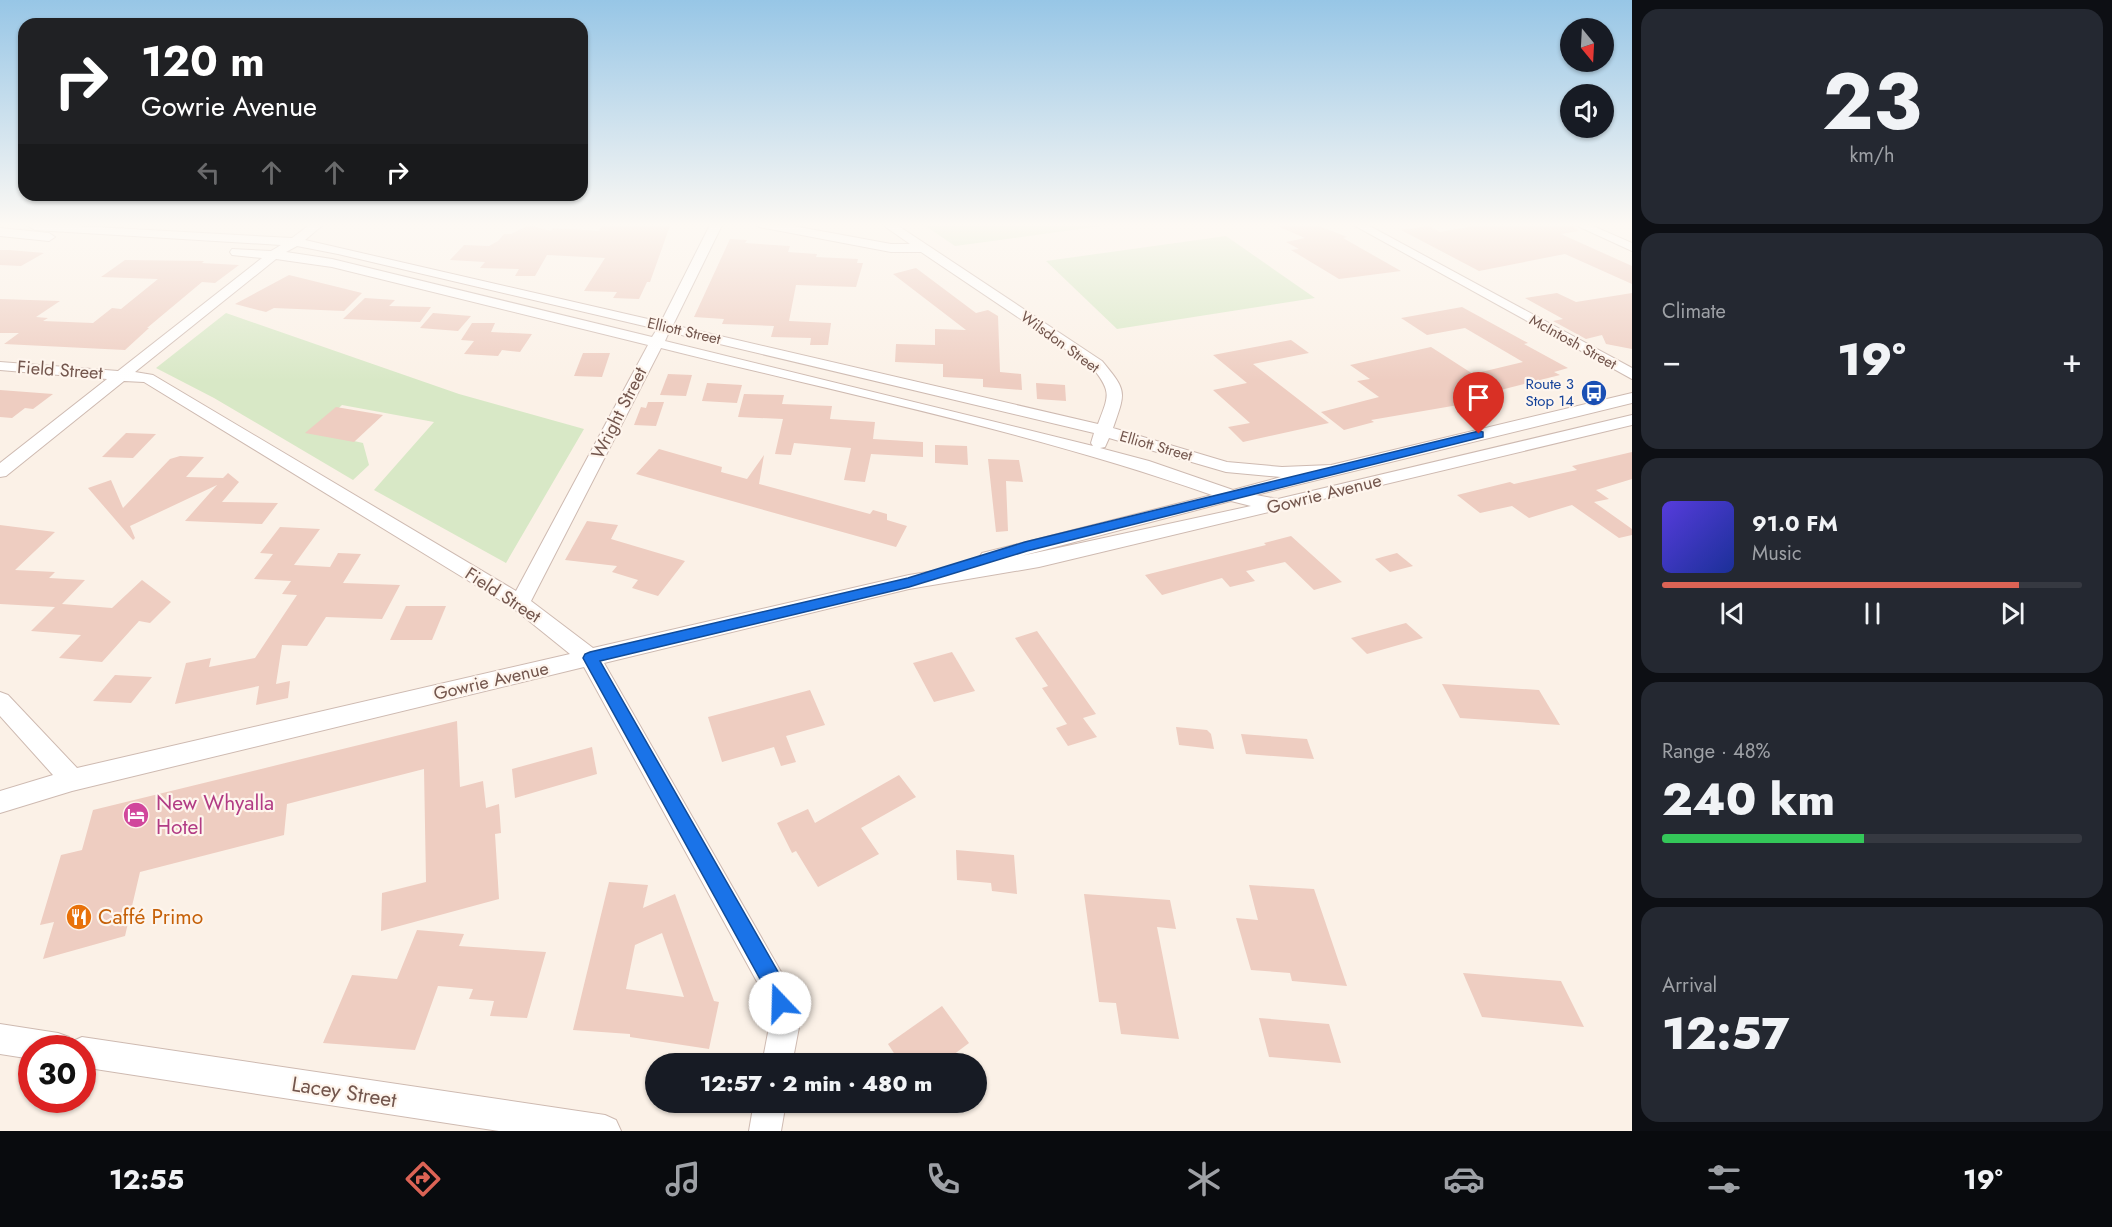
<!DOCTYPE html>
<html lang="en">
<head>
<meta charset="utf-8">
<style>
  :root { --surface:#171b24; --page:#242831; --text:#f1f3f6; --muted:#9ea1a6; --line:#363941; --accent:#dc6355 }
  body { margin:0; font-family:Jost,sans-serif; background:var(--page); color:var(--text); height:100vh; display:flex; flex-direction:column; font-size:22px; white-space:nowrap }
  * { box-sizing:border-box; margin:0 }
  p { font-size:20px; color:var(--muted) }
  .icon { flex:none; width:33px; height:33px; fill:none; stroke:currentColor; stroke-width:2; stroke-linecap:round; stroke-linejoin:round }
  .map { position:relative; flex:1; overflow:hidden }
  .sheet { display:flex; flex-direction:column; gap:9px; padding:9px; background:#0d0f14; width:480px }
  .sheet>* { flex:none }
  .banner { position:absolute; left:18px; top:18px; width:570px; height:183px; border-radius:18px; box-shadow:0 2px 4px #0004; background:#202124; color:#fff; overflow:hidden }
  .needle { width:39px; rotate:162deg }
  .fabs { position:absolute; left:1560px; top:18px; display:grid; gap:12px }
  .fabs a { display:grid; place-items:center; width:54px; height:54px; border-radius:50%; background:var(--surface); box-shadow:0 2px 4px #0004; font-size:30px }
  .speed { position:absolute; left:18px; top:1035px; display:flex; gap:12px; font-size:30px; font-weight:700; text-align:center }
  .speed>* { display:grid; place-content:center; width:78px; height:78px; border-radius:50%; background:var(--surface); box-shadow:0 2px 4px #0004; line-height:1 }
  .speed .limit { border:9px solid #d22; background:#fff; color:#111 }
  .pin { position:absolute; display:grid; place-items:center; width:51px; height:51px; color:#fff; margin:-62px -26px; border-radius:50% 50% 50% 0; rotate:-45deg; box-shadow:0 0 6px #0007 }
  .pin .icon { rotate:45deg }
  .me { position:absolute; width:66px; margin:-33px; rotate:339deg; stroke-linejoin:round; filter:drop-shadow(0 0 4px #0008) }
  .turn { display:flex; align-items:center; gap:21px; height:126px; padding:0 24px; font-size:27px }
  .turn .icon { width:78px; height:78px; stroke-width:2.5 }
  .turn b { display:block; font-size:42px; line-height:51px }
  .lanes { display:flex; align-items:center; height:57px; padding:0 24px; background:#0003; justify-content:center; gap:30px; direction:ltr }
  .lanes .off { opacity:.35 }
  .big { font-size:45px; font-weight:800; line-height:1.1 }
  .sheet .tile { flex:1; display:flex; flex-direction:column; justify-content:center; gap:9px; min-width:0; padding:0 21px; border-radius:18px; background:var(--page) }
  .sheet .dial { align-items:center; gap:0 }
  .dial b { font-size:78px; line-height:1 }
  .song { display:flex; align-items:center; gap:18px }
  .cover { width:72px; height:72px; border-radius:9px; background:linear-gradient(135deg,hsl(250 70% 55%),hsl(230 70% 35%)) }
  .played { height:6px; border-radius:3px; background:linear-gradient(90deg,var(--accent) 85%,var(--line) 85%) }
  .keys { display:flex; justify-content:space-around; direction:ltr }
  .heat { display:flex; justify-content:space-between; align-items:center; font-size:33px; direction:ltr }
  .charge { height:9px; border-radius:4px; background:linear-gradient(90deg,#34c759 48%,var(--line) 0) }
  .trip { position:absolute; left:645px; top:1053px; width:342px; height:60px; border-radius:30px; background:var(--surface); box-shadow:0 2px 4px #0004; font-weight:800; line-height:60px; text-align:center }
  .tabs { display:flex; height:96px; justify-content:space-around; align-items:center; background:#090b0e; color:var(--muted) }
  .tabs .icon { width:42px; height:42px }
  .tabs .active { color:var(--accent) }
  .tabs b { font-size:27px; color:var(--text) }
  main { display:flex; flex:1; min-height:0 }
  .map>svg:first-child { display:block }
  .green { fill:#d8e8c6 }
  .building { fill:#eecdc1; fill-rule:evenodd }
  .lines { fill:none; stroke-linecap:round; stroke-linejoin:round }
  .minor-casing { stroke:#cebab1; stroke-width:2 }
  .minor { fill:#fff; fill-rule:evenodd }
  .route { fill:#1a73e8; stroke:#114b97; stroke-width:1.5 }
  .labels { text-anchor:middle; stroke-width:4.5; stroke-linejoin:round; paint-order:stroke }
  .far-street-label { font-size:15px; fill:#73564d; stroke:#fef5ed }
  .far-transit-label { font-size:15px; fill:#164399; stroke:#fef5ed; text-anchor:end }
  .street-label { font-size:18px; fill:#73564d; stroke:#fef5ed }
  .near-hotel-label { font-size:21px; fill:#b23c85; stroke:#fef5ed; text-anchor:start }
  .near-food-label { font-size:21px; fill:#c56008; stroke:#fef5ed; text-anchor:start }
  .near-street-label { font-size:21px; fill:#73564d; stroke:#fef5ed }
</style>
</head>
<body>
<main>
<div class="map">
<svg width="1632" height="1131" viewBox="0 0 1632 1131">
  <rect width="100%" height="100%" fill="#fbf1e7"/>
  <g class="green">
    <polygon points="921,223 1123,223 955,246"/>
    <polygon points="1226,236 1315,298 1117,329 1046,261"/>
    <polygon points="226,313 459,394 584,429 506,563 374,490 434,422 342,405 314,432 363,443 369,465 353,480 214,398 156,368"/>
  </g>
  <g class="building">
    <polygon points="602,223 671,223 650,282 647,282 639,299 613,298 617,292 584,291 605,258 547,255 535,276 515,276 519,269 480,268 485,262 450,260 464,245 489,246 498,241 504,234 511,234 529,225 551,231 553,228 599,231"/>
    <polygon points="1270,223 1312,223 1347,237 1343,238 1401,271 1339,279 1291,250 1299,249 1286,242 1305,238"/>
    <polygon points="1490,223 1569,223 1579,231 1561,234 1632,266 1632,284 1565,254 1479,271 1401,230 1429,226 1440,232"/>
    <polygon points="730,239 747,240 745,243 790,246 788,252 817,254 816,257 858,259 857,263 863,263 856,287 796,285 789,321 831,323 828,345 810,345 811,338 771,337 774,326 722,324 724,319 694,317"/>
    <polygon points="0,250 10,250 44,253 21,266 0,265"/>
    <polygon points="125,260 204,261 202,263 239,265 215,283 202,282 147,328 149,328 125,350 4,344 19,333 0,333 0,299 60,301 36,317 48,318 43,321 93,323 112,308 121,309 158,279 101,277"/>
    <polygon points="916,268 976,313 988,310 998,316 1000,372 1021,374 1022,390 983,387 983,379 943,377 943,364 895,362 896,344 935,345 935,329 966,330 893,274"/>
    <polygon points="289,275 362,293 344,311 274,308 266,312 235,304"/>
    <polygon points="1557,293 1576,302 1632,293 1632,349 1606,344 1602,335 1586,339 1553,321 1563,319 1525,298"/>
    <polygon points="365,298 395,300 389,306 431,307 420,322 343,319"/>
    <polygon points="1462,307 1528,343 1524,344 1568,368 1554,372 1560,375 1485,394 1493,399 1371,420 1374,422 1344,430 1321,412 1379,397 1357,381 1370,379 1350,365 1431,347 1473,374 1523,362 1465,328 1427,335 1401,318"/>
    <polygon points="433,313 471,316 458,331 420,328"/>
    <polygon points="472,323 495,323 491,332 532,334 520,352 502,350 498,356 464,354 474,341 461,340"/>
    <polygon points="1291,340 1309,353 1253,364 1329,423 1243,442 1228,427 1250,423 1213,390 1247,383 1213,355"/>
    <polygon points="583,353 610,353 602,377 574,376"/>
    <polygon points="668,374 692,375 686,396 660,395"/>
    <polygon points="707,383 742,385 737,403 702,401"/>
    <polygon points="1036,383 1065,385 1066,401 1037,399"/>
    <polygon points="0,390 53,394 33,409 25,408 12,418 0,417"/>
    <polygon points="744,394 784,395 782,404 832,406 830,419 875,422 873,439 923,442 923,457 871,454 865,482 844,480 851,448 794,443 791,455 775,454 783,419 738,417"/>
    <polygon points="648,402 664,402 656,426 634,425 641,407 646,408"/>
    <polygon points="336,407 383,415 354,442 305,433"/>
    <polygon points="126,433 156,434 133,458 102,457"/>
    <polygon points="935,445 967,446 968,465 935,463"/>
    <polygon points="659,449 722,467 721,472 747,479 764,455 759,484 870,514 873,510 887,514 887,520 907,526 896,547 636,474"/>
    <polygon points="1632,452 1632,479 1596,490 1609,499 1594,502 1632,529 1632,535 1619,538 1572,505 1529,518 1512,506 1480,513 1457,495 1510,482 1514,484 1577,470 1572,466"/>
    <polygon points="180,456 204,457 186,477 223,478 228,473 239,482 222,502 278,503 262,524 185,521 217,485 130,526 135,538 133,540 88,488 111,480 123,508 170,459"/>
    <polygon points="988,459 1019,460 1023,482 1006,481 1008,531 996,532"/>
    <polygon points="587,521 618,525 611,539 685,561 658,596 632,588 638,580 612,572 617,566 565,560"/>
    <polygon points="0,525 55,532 15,570 55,572 49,578 85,580 62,604 112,608 142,580 171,602 150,623 139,621 102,662 59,658 81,635 31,631 55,607 0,604"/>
    <polygon points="280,527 320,529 294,565 330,567 338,553 361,554 343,583 400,585 382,619 326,617 307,646 282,645 276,684 290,681 288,698 256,705 259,686 175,704 186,663 211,658 209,667 255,658 297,595 282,594 291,581 254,579 273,554 260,553"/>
    <polygon points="1291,536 1342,582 1314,590 1285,562 1246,571 1255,581 1230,587 1222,578 1162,595 1145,575 1266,545 1264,543"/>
    <polygon points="1397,553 1413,566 1390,572 1375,559"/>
    <polygon points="406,606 446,606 432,640 390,640"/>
    <polygon points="1406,623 1423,638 1367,654 1351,638"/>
    <polygon points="1037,631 1096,714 1083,718 1097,737 1068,746 1056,728 1067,724 1042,688 1048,686 1015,638"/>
    <polygon points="952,652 975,691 934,702 913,663"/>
    <polygon points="115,675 152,677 131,703 93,701"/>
    <polygon points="1442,684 1539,690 1560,725 1460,718"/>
    <polygon points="810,690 825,725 786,736 796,762 781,766 774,747 722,762 708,717"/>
    <polygon points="457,721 460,787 483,781 486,808 499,804 501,833 495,834 499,899 381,931 382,893 426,882 424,769 287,804 284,835 140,872 125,936 43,959 54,922 40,925 61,855 82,850 93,810"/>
    <polygon points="1176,727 1207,730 1211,734 1214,749 1179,745"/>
    <polygon points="1241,734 1307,739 1314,759 1246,754"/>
    <polygon points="592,747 597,774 515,798 512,769"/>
    <polygon points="899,775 916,797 861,828 879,854 818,887 796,851 792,853 777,823 808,809 815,823"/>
    <polygon points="956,850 1014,855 1017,894 992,891 991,883 957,880"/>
    <path d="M609 882 648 885 643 908 675 894 714 1001 719 1002 709 1049 630 1037V1034L573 1030ZM662 933 684 997 626 989 635 945Z"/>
    <polygon points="1249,885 1314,889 1347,986 1292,981 1290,973 1251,970 1236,918 1258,920"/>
    <polygon points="1084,894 1170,900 1176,929 1157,927 1179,1039 1121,1034 1116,1003 1099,1002"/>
    <polygon points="417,930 464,934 459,946 546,952 527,1018 490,1016 494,1001 469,999 473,989 438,986 415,1050 323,1043 352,975 397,979"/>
    <polygon points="1463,973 1561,981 1584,1027 1482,1017"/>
    <polygon points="942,1006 969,1043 941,1064 901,1064 888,1044"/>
    <polygon points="1259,1018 1329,1024 1341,1063 1269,1057"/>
  </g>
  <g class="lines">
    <g class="minor-casing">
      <g id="minor">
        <path d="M23 223 292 238 312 223H325L305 240 661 322 711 223H723L673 325 1098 424C1109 395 1112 392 1092 367L921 252H891L759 227 753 223H777L891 244H910L880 223H894L1102 361C1127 391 1126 391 1113 428L1227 462 1282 467 1331 465 1632 393V403L1256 495 1278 499 1632 415V425L1039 567 909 589 604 663 788 984 800 1022 792 1064H762L770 1022 761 989 584 667 72 791 0 813V791L53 775 0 716V692L8 695 77 768 570 654 513 608 144 382 124 381 6 476 0 477V463L107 379 0 370V362L118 371 262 258 232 255 230 252 232 249 271 251 281 245 35 230ZM297 246 338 254 657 329 652 337 332 259 286 252ZM276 259 332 267 648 345 516 591 153 375 135 372ZM669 332 1094 433 1091 443 1093 446 665 341ZM661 348C845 394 1033 432 1212 495L982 553 979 558 982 563 909 575 593 648 531 601ZM1109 438 1226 472 1281 477 1233 490 1149 461 1100 448 1105 447ZM1231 501 1251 506 1021 556Z"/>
        <polygon points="1350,223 1364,223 1632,368 1632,379"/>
        <polygon points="1571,223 1586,223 1632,243 1632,251"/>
        <polygon points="0,228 49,233 55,237 49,241 0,236"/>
        <polygon points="0,1024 58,1033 69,1037 71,1042 82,1037 605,1115 616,1120 621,1131 499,1131 82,1067 82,1048 32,1048 32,1059 0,1054"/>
        <polygon points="754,1102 786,1102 781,1131 749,1131"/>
      </g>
    </g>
    <use href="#minor" class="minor"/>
  </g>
  <linearGradient id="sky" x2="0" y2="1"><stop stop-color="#97c6e6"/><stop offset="0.59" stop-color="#fdf9f4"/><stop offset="1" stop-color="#fdf9f4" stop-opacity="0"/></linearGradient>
  <rect width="1632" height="381" fill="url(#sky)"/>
  <polygon class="route" points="1479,431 1483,432 1483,437 1027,551 909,587 600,661 781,977 790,1003 787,1010 780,1013 772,1010 765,988 583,658 585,654 590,652 908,578 1025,542"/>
  <defs>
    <g id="bus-disc" transform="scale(1.35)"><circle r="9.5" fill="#1a4fb4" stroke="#fef5ed"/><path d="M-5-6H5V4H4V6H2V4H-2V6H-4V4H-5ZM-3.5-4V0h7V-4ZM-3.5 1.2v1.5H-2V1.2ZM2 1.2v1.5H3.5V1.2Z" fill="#fff"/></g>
    <g id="hotel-disc" transform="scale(1.35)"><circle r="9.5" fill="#d1479c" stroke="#fef5ed"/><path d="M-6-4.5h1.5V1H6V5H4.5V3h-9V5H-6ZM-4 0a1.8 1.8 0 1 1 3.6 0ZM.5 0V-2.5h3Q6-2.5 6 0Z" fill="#fff"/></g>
    <g id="restaurant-disc" transform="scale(1.35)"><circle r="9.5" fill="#e8710a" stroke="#fef5ed"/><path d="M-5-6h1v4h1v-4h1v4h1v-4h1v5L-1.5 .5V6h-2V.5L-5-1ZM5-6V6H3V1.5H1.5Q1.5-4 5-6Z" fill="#fff"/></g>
  </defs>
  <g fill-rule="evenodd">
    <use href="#bus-disc" x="1594" y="393"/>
    <use href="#hotel-disc" x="136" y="815"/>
    <use href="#restaurant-disc" x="79" y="917"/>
  </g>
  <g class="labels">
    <g class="far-street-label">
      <text transform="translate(684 331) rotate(13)" y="5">Elliott Street</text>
      <text transform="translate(1060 342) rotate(36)" y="5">Wilsdon Street</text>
      <text transform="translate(1573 342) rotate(29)" y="5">McIntosh Street</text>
      <text transform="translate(1156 446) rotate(16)" y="5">Elliott Street</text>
    </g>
    <g class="far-transit-label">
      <text x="1574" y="389">Route 3<tspan x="1574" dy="17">Stop 14</tspan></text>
    </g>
    <g class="street-label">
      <text transform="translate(60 370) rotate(4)" y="6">Field Street</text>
      <text transform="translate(619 413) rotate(-63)" y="6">Wright Street</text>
      <text transform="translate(1324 494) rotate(-14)" y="6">Gowrie Avenue</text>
      <text transform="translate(503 595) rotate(33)" y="6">Field Street</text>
      <text transform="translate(491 681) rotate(-13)" y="6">Gowrie Avenue</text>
    </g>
    <g class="near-hotel-label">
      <text x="156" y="810">New Whyalla<tspan x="156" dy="24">Hotel</tspan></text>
    </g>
    <g class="near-food-label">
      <text x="98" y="924">Caffé Primo</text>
    </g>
    <g class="near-street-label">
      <text transform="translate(344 1092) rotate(9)" y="7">Lacey Street</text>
    </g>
  </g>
</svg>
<div class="fabs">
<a><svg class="needle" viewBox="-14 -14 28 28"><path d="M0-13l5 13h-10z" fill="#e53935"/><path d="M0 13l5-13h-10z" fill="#9ea1a6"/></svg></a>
<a><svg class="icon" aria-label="sound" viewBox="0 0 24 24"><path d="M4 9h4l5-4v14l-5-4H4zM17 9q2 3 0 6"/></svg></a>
</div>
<div class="speed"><div class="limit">30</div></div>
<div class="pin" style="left:1479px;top:434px;background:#d93025"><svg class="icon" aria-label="arrive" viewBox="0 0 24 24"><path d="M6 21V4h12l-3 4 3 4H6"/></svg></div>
<svg class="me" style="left:780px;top:1003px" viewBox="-20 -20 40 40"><circle r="19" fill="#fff"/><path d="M0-13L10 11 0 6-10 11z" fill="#1a73e8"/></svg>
<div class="trip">12:57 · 2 min · 480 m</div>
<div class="banner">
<div class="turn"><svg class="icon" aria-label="right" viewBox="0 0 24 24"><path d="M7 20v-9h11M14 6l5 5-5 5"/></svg><div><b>120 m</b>Gowrie Avenue</div></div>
<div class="lanes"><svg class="icon off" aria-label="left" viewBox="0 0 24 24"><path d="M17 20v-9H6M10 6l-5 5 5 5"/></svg><svg class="icon off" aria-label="ahead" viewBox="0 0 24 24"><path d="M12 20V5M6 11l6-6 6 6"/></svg><svg class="icon off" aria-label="ahead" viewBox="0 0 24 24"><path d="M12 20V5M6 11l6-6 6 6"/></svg><svg class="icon" aria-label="right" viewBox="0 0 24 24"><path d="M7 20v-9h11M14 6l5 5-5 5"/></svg></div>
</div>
</div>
<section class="sheet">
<div class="tile dial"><b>23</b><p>km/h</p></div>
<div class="tile"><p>Climate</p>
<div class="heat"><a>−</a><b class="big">19°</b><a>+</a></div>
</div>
<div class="tile">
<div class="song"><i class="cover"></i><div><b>91.0 FM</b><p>Music</p></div></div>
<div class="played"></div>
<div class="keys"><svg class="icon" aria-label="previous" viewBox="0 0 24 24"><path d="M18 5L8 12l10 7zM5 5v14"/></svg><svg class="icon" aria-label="pause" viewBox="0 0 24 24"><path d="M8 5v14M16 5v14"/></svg><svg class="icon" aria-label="next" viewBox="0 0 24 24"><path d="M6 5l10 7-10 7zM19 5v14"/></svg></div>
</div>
<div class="tile"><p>Range · 48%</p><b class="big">240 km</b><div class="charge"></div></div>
<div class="tile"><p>Arrival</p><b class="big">12:57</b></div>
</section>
</main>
<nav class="tabs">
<b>12:55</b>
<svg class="icon active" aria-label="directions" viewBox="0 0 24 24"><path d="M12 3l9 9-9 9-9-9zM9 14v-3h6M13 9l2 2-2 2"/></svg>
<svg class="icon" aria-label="music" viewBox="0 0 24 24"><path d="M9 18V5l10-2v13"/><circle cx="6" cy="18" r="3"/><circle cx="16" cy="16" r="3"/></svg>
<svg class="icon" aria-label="phone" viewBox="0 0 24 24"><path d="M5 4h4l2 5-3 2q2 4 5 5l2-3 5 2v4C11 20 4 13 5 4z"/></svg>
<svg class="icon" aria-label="climate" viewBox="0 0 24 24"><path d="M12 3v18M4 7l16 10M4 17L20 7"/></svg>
<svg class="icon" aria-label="car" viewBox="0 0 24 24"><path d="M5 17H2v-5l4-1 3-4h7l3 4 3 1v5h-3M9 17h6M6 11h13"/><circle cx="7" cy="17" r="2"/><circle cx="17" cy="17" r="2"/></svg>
<svg class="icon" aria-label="filters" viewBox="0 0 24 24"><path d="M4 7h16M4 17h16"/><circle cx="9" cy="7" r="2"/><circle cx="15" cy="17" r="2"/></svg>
<b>19°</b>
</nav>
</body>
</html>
